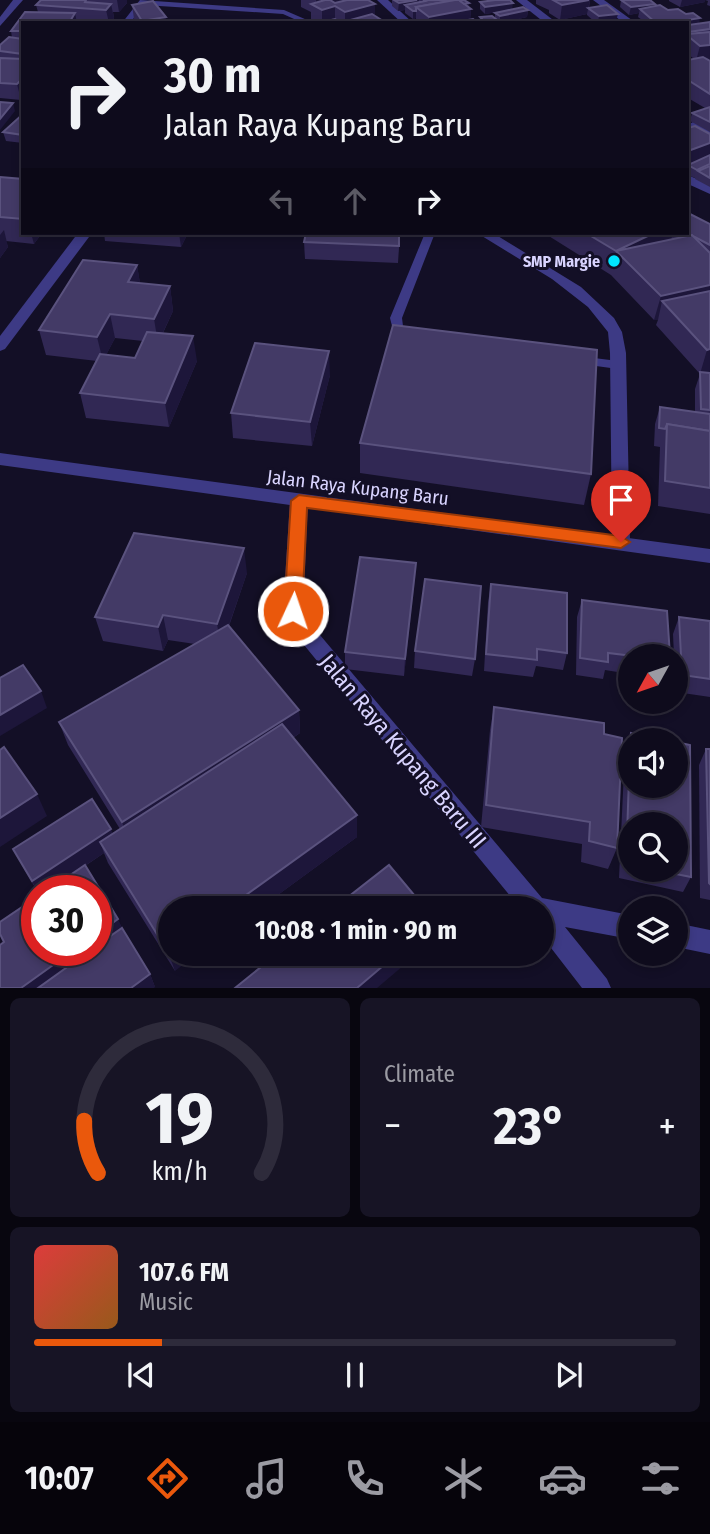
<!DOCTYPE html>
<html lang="en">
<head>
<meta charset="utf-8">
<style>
  :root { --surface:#0e0b1c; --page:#171425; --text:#f1f3f6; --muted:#9b9ba3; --line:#2e2b3b; --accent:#ea580c }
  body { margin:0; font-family:"Fira Sans Condensed",sans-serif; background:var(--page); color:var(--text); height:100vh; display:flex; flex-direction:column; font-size:26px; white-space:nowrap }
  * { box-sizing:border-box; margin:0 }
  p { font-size:23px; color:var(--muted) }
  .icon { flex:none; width:38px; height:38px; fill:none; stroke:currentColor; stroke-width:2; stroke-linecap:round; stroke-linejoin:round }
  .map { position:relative; height:988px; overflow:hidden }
  .panel { display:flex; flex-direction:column; gap:10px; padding:10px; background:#08060f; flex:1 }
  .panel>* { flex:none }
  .guide { position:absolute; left:21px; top:21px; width:668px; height:214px; border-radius:0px; box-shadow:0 4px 10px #0003,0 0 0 2px var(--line); background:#0e0b1c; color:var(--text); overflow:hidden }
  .needle { width:46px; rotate:230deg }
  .controls { position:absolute; left:618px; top:644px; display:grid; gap:14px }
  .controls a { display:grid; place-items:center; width:70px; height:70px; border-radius:50%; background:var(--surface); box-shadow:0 4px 10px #0003,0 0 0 2px var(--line); font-size:35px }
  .speed { position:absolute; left:21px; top:875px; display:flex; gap:14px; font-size:35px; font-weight:700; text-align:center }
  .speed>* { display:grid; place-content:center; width:91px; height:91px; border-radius:50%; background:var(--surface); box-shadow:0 4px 10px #0003,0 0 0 2px var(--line); line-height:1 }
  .speed .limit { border:10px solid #d22; background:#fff; color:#111 }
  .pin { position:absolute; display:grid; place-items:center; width:60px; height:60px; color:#fff; margin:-72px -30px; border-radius:50% 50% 50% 0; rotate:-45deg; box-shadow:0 0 7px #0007 }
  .pin .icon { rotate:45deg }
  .me { position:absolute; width:77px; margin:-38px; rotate:3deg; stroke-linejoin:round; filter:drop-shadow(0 0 5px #0008) }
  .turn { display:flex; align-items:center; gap:24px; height:147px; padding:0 28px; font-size:32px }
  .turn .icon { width:91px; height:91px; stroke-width:2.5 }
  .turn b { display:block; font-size:49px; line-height:60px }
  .lanes { display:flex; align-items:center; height:66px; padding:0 28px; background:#0003; justify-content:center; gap:35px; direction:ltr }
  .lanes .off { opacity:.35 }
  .big { font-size:52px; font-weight:700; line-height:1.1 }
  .panel .card { flex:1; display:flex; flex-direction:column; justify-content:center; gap:10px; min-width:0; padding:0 24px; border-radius:10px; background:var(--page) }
  .panel .dial { align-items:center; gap:0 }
  .dial svg { height:182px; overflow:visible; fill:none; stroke:var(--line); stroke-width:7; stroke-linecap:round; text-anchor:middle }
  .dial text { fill:var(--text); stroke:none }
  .song { display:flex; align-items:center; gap:21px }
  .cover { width:84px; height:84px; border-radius:10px; background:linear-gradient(135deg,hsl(0 70% 55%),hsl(30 70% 35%)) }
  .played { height:7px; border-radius:4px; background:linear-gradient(90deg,var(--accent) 20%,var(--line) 20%) }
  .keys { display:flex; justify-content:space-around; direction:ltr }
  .heat { display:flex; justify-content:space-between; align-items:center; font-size:38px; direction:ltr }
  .panel .tiles { flex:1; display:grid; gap:10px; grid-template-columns:1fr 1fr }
  .card:last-child { grid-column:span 2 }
  .trip { position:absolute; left:158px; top:896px; width:396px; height:70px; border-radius:35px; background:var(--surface); box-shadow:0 4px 10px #0003,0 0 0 2px var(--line); font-weight:700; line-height:70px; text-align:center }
  .menu { display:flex; height:112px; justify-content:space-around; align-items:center; background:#06040b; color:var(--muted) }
  .menu .icon { width:49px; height:49px }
  .menu .current { color:var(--accent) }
  .menu b { font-size:32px; color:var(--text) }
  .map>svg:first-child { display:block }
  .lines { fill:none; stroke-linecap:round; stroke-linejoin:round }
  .service { fill:#3d3a85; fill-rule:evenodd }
  .minor { fill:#3d3a85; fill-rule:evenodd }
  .tertiary { fill:#3d3a85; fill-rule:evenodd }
  .wall { fill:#312854; fill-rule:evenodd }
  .shaded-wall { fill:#1d163a }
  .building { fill:#433a66; stroke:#5a527e; stroke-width:2 }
  .route { fill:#ea580c; stroke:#983908; stroke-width:2 }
  .poi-dot { fill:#00e5ff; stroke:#130f26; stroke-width:2.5 }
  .labels { text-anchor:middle; stroke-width:6; stroke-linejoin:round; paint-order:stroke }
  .far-poi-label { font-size:16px; font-weight:bold; fill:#d9d4ff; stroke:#130f26; text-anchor:end }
  .street-label { font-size:19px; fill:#d9d4ff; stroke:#130f26 }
  .near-street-label { font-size:23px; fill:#d9d4ff; stroke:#130f26 }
</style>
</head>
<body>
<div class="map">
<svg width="710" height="988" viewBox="0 0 710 988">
  <rect width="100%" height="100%" fill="#130f26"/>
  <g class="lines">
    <g class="service">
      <polygon points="140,0 284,10 314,23 303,23 283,14 144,5 130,23 122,23"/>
      <polygon points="425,233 435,233 402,318 403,326 415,337 409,341 393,330 390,318"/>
      <polygon points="578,356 618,361 624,365 618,369 574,363 572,360 574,357"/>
    </g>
    <g class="minor">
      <polygon points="13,0 23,0 0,26 0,17"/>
      <polygon points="377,0 388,0 413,23 402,23"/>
      <polygon points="516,0 527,0 557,23 545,23"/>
      <polygon points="593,0 604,0 636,23 624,23"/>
      <polygon points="695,121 710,128 710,136 691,126 689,124"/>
      <polygon points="688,175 710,185 710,194 688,184"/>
      <polygon points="78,233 92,233 5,349 0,351 0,336"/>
      <polygon points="477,233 493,233 581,287 614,318 622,332 626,353 630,542 627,547 615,547 612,542 610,353 608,332 588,307 552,279"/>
      <polygon points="299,495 305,496 308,501 303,611 309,622 542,898 630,915 630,939 565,927 607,979 611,988 582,988 541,935 541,908 520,908 295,634 283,611 290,501 293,496"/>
      <polygon points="676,923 710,930 710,954 676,947"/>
    </g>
    <polygon class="tertiary" points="0,453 710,549 710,563 0,465"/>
  </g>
  <g class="wall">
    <polygon points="41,0 127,0 127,3 119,12 113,12 114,18 110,23 77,22 77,23 23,23 23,97 21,100 0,98 0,45 12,38 11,31 38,12 36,5"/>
    <polygon points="301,0 368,0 375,16 380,23 312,23 317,22 311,19 311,12 301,7"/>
    <polygon points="392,0 464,0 469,8 471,9 470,20 478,23 417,23 416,21 416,18 413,19 405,13 405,10 398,11 392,6"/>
    <polygon points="536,0 590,0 589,8 616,21 596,23 587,15 587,14 560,20 549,13 549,10 536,4"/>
    <polygon points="621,0 655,4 655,6 668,10 699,24 709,22 710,20 710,59 707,60 710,61 710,132 690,121 692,113 705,108 688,98 688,60 694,59 688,54 688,23 646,23 638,17 639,13 629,15 620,7"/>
    <polygon points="669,0 710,0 710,6 707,5 708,1 705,0 705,2 680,7 669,1"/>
    <polygon points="480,2 512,9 528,10 527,17 502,23 479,23 480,17 495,18 495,13 498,12 485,14 480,9"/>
    <polygon points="132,5 167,23 136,23 134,19"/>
    <polygon points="23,114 23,143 6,141 3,132"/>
    <polygon points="688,128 710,134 710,187 695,179 696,178 695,178 688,175"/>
    <polygon points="0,177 23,179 23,233 42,233 34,244 6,241 8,247 0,258"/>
    <polygon points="710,224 710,372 708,373 710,373 710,514 658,506 660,447 654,446 655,424 660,407 695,412 695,389 700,374 656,325 658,320 654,320 611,275 544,233 688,233"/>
    <polygon points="104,233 188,233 181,247 105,241"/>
    <polygon points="400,233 398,263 305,259 304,242"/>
    <path d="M137 265 140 284 170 286 173 311 163 333 197 361 169 427 86 418 80 393 97 361 46 355 39 330ZM115 338 143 341 135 358 106 355Z"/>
    <polygon points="330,375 312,446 233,438 231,413"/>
    <polygon points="360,443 591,474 584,505 360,473"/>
    <polygon points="416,563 404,676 345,669 345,652"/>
    <polygon points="247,573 229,626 299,710 300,733 293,738 357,815 357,837 260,908 170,908 175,971 108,863 104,853 85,866 150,974 155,987 96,950 37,891 13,849 113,834 120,829 68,745 59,722 195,644 168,640 163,651 103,641 95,617"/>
    <polygon points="491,584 567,653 563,670 536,666 533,677 484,671 488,602"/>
    <polygon points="582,600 630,656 630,674 605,670 603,679 576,675 577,617"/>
    <polygon points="679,617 710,621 710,697 676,692 676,656 674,656 673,634"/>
    <polygon points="415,651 475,659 472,676 414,668"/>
    <polygon points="494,707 604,734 617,848 608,869 581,862 582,844 481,827 490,730"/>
    <path d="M631 733 691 877 683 892 619 878 625 749ZM630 824 676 870H630Z"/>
    <polygon points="706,749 710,749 710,900 700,898 699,765"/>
  </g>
  <g class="shaded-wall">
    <polygon points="117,0 127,0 127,3 119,12"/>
    <polygon points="316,0 352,0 335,6 335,20 322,23 322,10 316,7"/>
    <polygon points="419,0 419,7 405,5 405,10 398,11 399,3"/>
    <polygon points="590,0 587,14 560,20 562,5"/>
    <polygon points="682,0 705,0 705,2 680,7"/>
    <polygon points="469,3 469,10 471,9 470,23 429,23 429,17 420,10"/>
    <polygon points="513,3 512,10 485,14 485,7"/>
    <polygon points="111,4 114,18 110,23 109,23 106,10"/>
    <polygon points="375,4 375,19 345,23 345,12"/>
    <polygon points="655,4 654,11 640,9 639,13 629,15 631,7"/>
    <polygon points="528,10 527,17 500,23 500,16"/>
    <polygon points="413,11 416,11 416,18 413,19"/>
    <polygon points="75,13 77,23 69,23"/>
    <polygon points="618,14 616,21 598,23 599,16"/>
    <polygon points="166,17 167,23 143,23 142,21"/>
    <polygon points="700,18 699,25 688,27 688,23 670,23"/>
    <polygon points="380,19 380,23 364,23"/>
    <polygon points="710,45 710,59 696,61 700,46"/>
    <polygon points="23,78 23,97 21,100 17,84"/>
    <polygon points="13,103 15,111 0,130 0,119"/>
    <polygon points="710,143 710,157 688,165 688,151"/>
    <polygon points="4,230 8,247 0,258 0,235"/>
    <polygon points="31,233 42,233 34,244"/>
    <polygon points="179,233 188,233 181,247"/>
    <polygon points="654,233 673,233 669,247 616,251"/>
    <polygon points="137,265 141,289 128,282"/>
    <polygon points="710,285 710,308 662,301 658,320 654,320 661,296"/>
    <polygon points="170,286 173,311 158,343 154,319"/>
    <polygon points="110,314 115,338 103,361 97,337"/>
    <polygon points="193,336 197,361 169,427 165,403"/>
    <polygon points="710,349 710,372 700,374 707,350"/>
    <polygon points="329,351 330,375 312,446 310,422"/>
    <polygon points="244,548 247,573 221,648 217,624"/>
    <polygon points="416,563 415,580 404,676 405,659"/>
    <polygon points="163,615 168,640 163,651 158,627"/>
    <polygon points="41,691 47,708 0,736 0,715"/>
    <polygon points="299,710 300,733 130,844 122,822"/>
    <polygon points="37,794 47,816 0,847 0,818"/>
    <polygon points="357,815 357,837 260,908 228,908"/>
    <polygon points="111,829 117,845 100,842 104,853 47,891 37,891 32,881"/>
    <polygon points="118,919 124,933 48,988 21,988 74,950 96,950 96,935"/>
    <polygon points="170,950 170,954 197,954 175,971 168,952"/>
    <polygon points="397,954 417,954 377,988 357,988"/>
    <polygon points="150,974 155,987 154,988 131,988"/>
  </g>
  <g class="building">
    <polygon points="41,0 86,0 85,2 111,4 106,10 36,5"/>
    <polygon points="325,0 330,0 335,3 347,0 368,0 375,4 345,12 335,6 322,10 311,4"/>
    <polygon points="394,0 417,0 399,3"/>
    <polygon points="423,0 455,0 416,7 416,11 413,11 405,5 425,1"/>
    <polygon points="455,0 459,0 471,9 429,17 416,7"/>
    <polygon points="459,0 464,0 469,3 464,4"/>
    <polygon points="495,0 510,0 513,3 485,7 480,2"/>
    <polygon points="553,0 589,0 562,5"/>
    <polygon points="621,0 650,0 655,4 631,7"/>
    <polygon points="153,1 166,17 142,21 132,5"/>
    <polygon points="607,5 618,14 599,16 588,8"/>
    <polygon points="660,5 668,10 678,9 686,14 693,13 700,18 670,23 656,23 640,9"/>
    <polygon points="523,7 528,10 500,16 495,13"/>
    <polygon points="25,12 75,13 69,23 23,23 23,31 11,31"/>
    <polygon points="372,14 380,19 364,23 345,23 343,22"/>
    <polygon points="492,16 501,23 486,23 480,17"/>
    <polygon points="335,19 342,23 323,22"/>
    <polygon points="473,19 478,23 452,23"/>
    <polygon points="156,20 159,23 138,23"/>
    <polygon points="710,22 710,29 688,32 688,25"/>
    <polygon points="710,32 710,45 700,46 688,36 688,34"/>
    <polygon points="9,37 23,39 23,54 0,51 0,45"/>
    <polygon points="703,57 710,61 710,94 688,80 688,60"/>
    <polygon points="0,58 23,59 23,78 17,84 0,83"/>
    <polygon points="0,102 13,103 0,119"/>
    <polygon points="710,107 710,122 692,113"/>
    <polygon points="23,114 23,135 3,132"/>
    <polygon points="695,126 710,134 710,143 688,151 688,128"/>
    <polygon points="710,155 710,164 697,170 688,165"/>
    <polygon points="710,166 710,178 698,171"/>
    <polygon points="0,177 23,179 23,219 0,217"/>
    <polygon points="688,213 710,224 710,245 687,233"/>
    <polygon points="306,233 399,233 399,246 304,242"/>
    <polygon points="586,233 654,233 616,251 692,235 710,253 710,285 661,296 616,251"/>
    <polygon points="83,260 137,265 128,282 170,286 154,319 110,314 97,337 39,330"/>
    <polygon points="710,291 710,349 707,350 662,301"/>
    <polygon points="393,325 597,350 591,474 360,443"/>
    <polygon points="147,332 193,336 165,403 80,393 100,354 135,358"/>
    <polygon points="255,343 329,351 310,422 231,413"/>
    <polygon points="700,372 710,373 710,410 701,409"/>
    <polygon points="660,407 710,414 710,431 667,424 665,429 659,428"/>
    <polygon points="667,424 710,431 710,488 665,481"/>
    <polygon points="134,533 244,548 217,624 163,615 158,627 95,617"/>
    <polygon points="360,557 416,563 405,659 345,652"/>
    <polygon points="425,579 481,586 475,659 415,651"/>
    <polygon points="491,584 567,593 567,653 537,649 537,660 486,654"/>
    <polygon points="582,600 667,611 670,656 633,656 608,653 608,662 580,658"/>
    <polygon points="679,617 710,621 710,679 682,675"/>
    <polygon points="228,625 299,710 122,822 59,722"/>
    <polygon points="23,665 41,691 0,715 0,678"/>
    <polygon points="494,707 604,723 604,734 622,738 617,848 589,841 590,822 486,805"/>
    <polygon points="282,724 357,815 228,908 170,908 170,950 168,952 100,842"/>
    <polygon points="631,733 668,740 630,740"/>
    <polygon points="676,742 690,745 691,877 656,870 676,870 676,824 630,824 630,864 626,864 630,749 630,786 676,786"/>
    <polygon points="4,747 37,794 0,818 0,750"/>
    <polygon points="706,749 710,749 710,884 709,883"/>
    <polygon points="92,799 111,829 32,881 13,849"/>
    <polygon points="85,865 118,919 96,935 96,891 47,891"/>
    <polygon points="389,865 425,908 334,908"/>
    <polygon points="37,897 37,950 74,950 21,988 0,988 0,945 4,942 0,934 0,922"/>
    <polygon points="122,928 150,974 131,988 38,988 91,950 96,950 96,946"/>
    <polygon points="277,954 397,954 357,988 235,988"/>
  </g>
  <polygon class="route" points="299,495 621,536 630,542 621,548 307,508 302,611 299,616 287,616 284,611 291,501"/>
  <circle class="poi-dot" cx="614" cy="261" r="7"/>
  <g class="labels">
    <g class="far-poi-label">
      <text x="600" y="267">SMP Margie</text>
    </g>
    <g class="street-label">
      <text transform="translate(358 487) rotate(7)" y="7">Jalan Raya Kupang Baru</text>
    </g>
    <g class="near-street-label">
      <text transform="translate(403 751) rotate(50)" y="8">Jalan Raya Kupang Baru III</text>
    </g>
  </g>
</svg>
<div class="controls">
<a><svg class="needle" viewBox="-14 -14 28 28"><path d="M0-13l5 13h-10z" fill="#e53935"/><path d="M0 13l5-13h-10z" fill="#9b9ba3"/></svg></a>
<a><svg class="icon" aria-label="sound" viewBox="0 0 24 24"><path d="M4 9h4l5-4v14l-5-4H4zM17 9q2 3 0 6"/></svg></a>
<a><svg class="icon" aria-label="search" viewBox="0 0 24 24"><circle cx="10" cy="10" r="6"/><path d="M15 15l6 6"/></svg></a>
<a><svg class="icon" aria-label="layers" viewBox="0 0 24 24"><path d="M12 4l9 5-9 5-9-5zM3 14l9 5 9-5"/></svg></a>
</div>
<div class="speed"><div class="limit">30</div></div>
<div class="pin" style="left:621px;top:542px;background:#d93025"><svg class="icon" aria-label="arrive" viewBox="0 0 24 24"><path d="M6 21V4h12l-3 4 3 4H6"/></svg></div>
<svg class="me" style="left:293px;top:611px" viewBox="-20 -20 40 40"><circle r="17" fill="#ea580c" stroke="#fff" stroke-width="3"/><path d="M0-11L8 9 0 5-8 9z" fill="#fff"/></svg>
<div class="trip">10:08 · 1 min · 90 m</div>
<div class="guide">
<div class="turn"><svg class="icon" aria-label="right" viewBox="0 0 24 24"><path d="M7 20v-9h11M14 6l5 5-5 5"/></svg><div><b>30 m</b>Jalan Raya Kupang Baru</div></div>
<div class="lanes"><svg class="icon off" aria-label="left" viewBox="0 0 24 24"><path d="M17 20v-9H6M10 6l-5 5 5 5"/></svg><svg class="icon off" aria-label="ahead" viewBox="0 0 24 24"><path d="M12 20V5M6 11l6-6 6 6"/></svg><svg class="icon" aria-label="right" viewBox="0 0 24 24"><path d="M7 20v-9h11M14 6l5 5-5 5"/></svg></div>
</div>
</div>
<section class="panel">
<div class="tiles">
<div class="card dial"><svg viewBox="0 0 100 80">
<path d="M14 69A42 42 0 1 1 86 69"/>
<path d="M14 69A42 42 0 0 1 8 46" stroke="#ea580c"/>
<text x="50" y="56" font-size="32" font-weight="700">19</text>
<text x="50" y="72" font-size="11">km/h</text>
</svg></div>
<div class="card"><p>Climate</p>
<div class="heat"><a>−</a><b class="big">23°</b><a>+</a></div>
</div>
<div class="card">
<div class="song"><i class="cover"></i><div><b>107.6 FM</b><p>Music</p></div></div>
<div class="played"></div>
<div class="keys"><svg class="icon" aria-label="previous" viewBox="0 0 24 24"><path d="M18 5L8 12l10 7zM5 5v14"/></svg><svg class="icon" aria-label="pause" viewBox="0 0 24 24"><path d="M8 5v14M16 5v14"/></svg><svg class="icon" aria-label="next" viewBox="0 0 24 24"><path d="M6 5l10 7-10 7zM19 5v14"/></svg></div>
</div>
</div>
</section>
<nav class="menu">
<b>10:07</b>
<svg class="icon current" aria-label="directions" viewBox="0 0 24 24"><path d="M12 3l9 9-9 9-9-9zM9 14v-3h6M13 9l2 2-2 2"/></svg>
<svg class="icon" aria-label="music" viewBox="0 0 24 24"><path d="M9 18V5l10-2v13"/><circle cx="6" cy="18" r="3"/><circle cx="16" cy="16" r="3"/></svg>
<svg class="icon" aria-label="phone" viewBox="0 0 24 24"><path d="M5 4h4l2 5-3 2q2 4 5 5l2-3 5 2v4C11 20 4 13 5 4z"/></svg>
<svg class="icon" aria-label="climate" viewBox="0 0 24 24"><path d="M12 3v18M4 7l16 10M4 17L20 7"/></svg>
<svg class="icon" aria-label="car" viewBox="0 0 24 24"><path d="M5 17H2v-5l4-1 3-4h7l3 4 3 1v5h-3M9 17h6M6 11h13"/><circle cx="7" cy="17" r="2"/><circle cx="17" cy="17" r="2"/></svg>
<svg class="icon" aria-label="filters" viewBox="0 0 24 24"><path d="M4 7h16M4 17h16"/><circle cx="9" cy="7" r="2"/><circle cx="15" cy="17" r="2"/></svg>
</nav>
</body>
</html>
